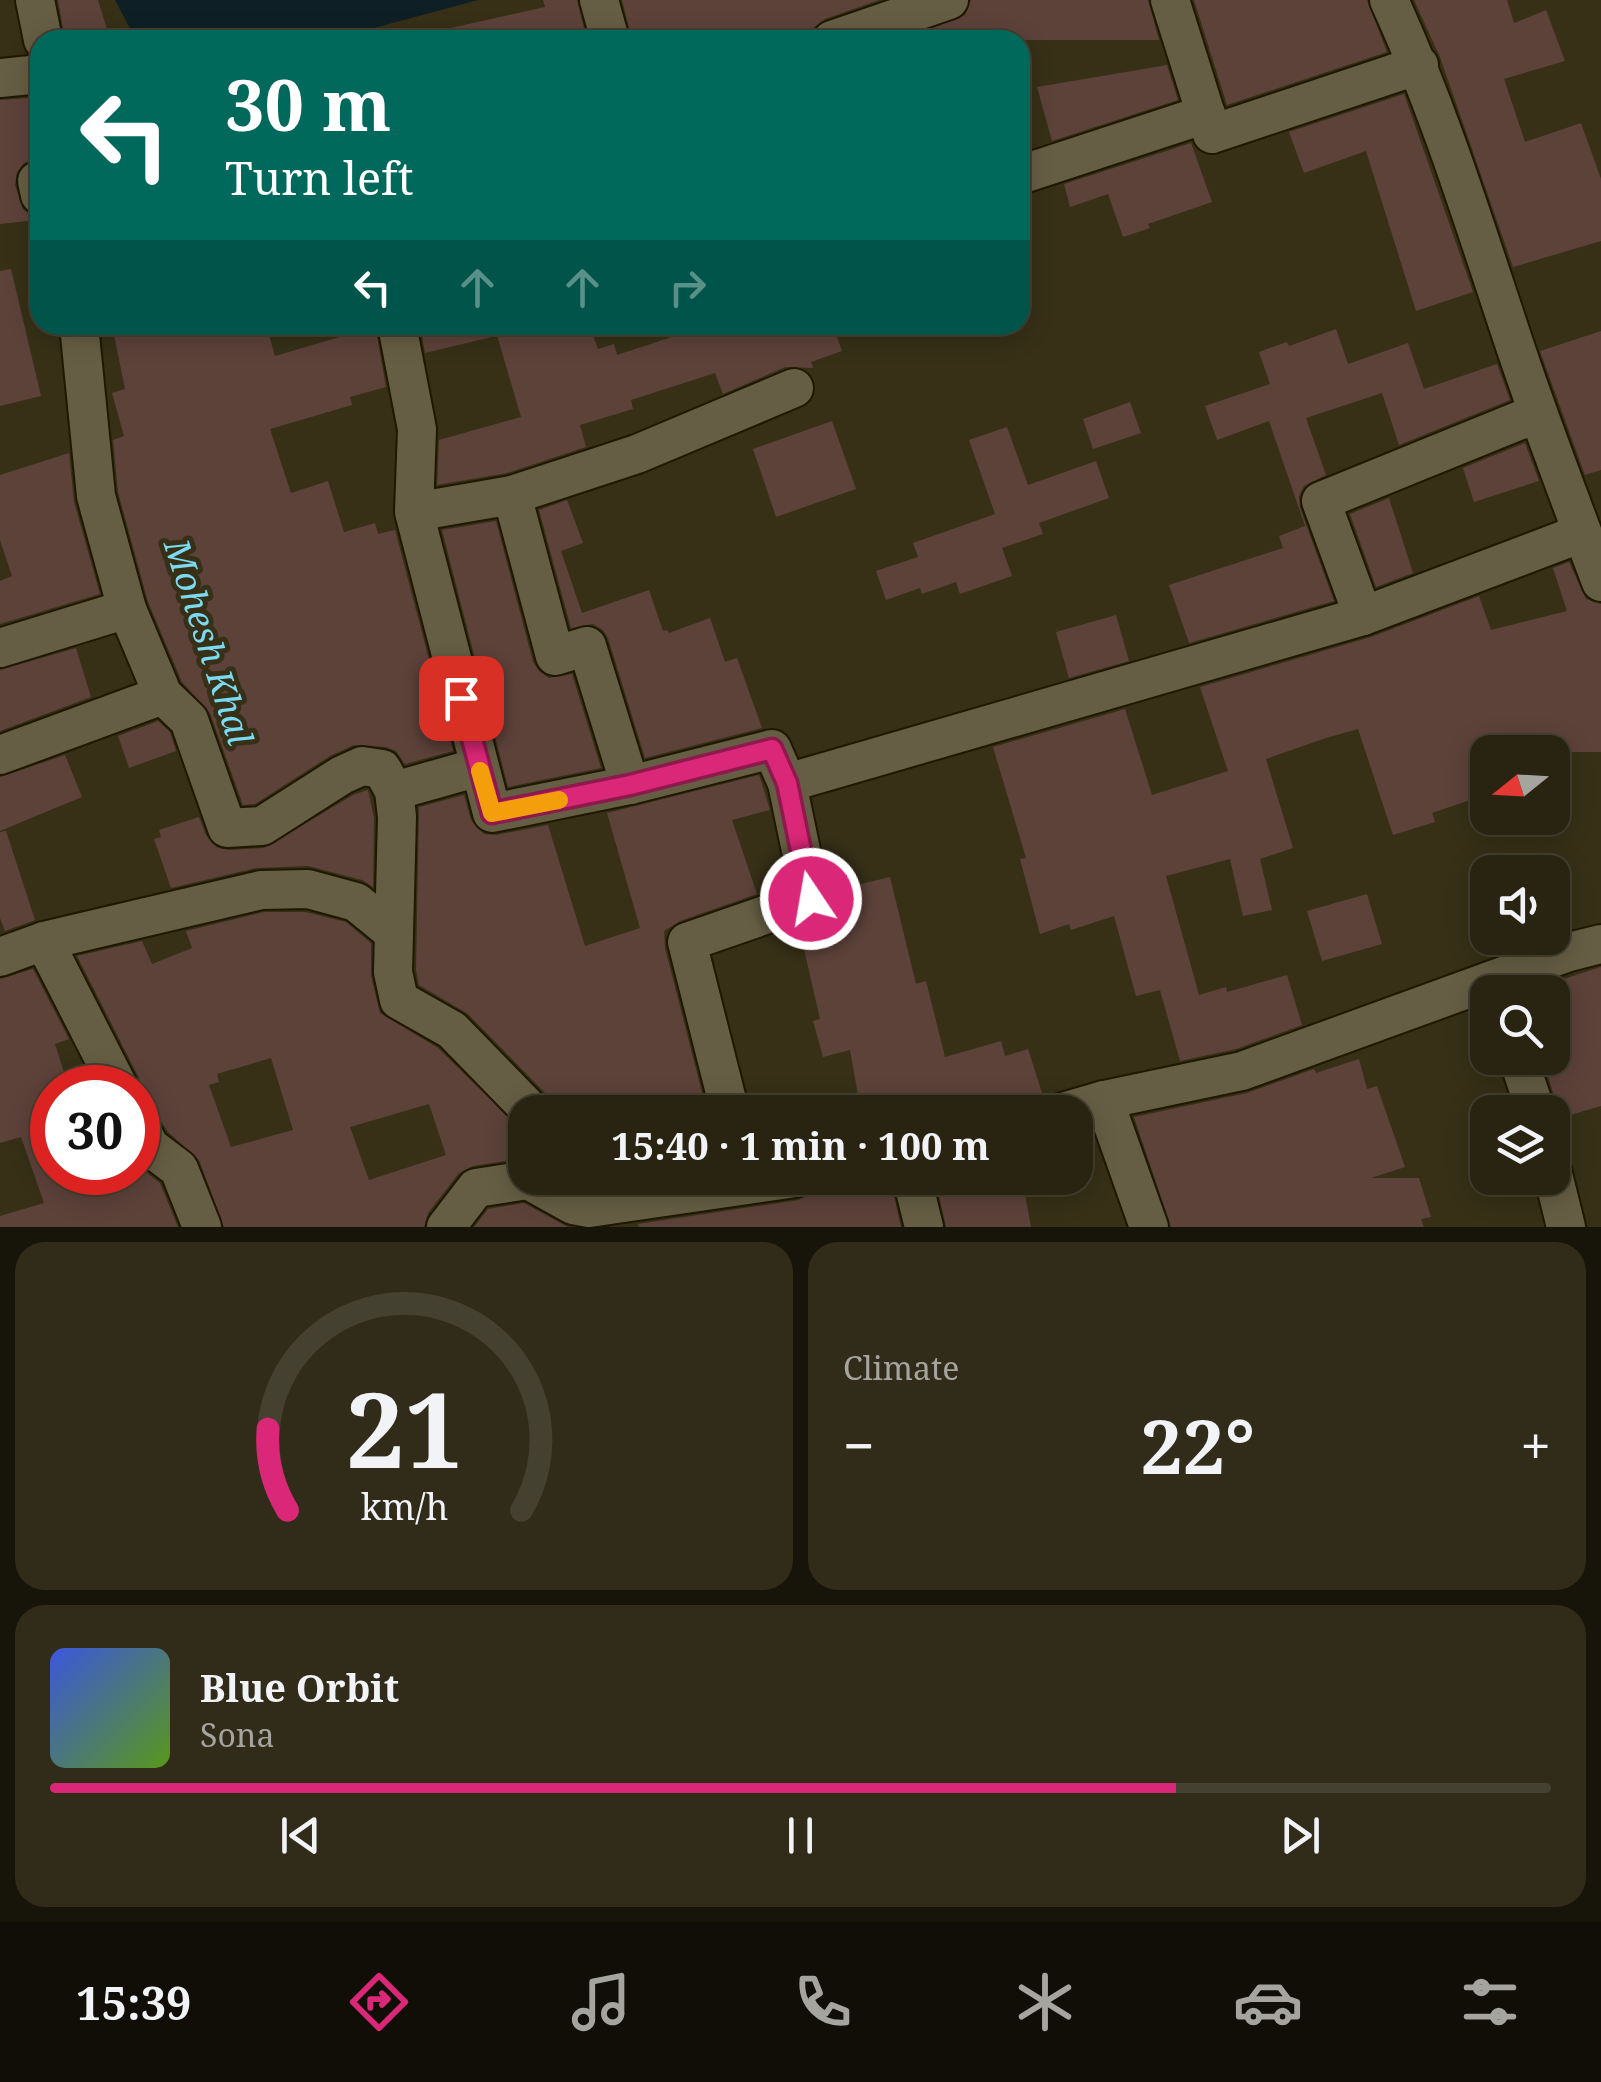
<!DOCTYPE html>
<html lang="en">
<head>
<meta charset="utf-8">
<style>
  :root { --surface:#292411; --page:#312c1a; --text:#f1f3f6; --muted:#a5a49f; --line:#454131; --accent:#db2777 }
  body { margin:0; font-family:"Noto Serif",serif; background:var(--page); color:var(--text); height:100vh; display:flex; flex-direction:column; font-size:38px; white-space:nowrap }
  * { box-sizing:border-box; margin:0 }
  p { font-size:32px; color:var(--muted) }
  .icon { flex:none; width:55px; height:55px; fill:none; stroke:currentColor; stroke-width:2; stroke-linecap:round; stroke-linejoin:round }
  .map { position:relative; height:1227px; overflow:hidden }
  .sheet { display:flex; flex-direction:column; gap:15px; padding:15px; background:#171409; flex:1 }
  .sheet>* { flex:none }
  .top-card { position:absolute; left:30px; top:30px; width:1000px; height:305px; border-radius:30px; box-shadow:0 5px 25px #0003,0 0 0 2px var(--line); background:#00695c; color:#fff; overflow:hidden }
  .needle { width:65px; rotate:252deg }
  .fabs { position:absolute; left:1470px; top:735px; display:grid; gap:20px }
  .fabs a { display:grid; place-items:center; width:100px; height:100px; border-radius:20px; background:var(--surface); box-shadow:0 5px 25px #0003,0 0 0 2px var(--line); font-size:50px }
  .speed { position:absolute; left:30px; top:1065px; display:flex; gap:20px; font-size:50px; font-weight:700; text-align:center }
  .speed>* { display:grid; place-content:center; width:130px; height:130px; border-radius:50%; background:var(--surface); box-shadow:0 5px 25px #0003,0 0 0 2px var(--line); line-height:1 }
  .speed .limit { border:15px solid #d22; background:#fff; color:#111 }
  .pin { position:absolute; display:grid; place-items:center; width:85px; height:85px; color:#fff; margin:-42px; border-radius:20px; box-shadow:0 5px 15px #0006 }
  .me { position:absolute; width:110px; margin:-55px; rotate:348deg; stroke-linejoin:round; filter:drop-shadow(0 0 8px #0008) }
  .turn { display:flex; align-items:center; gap:35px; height:210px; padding:0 30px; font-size:45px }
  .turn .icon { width:130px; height:130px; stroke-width:2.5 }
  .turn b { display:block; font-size:70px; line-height:85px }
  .lanes { display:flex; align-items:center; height:95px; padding:0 30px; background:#0003; justify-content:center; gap:50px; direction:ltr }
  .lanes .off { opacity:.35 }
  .big { font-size:75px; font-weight:700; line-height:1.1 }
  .sheet .card { flex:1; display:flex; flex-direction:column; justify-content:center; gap:15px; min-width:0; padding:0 35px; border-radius:30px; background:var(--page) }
  .sheet .dial { align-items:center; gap:0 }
  .dial svg { height:260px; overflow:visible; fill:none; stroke:var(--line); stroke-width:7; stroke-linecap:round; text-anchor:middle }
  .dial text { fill:var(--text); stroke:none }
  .song { display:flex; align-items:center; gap:30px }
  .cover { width:120px; height:120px; border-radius:15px; background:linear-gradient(135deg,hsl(230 70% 55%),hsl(90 70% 35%)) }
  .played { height:10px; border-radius:5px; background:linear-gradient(90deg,var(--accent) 75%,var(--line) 75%) }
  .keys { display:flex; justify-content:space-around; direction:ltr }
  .heat { display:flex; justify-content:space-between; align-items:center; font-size:55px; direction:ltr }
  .sheet .tiles { flex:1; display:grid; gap:15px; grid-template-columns:1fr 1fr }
  .card:last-child { grid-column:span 2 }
  .trip { position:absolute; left:508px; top:1095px; width:585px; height:100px; border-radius:30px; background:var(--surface); box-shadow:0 5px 25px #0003,0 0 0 2px var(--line); font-weight:700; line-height:100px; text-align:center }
  .menu { display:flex; height:160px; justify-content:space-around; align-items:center; background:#100e07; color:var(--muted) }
  .menu .icon { width:70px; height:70px }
  .menu .on { color:var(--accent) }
  .menu b { font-size:45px; color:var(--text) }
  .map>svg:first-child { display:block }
  .water { fill:#0e2025 }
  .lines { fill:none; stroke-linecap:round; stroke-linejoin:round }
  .stream { stroke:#0e2025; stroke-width:11 }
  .building { fill:#5d423a; fill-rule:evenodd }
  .minor-casing { stroke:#1f1801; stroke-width:42 }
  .minor { stroke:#665e44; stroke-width:38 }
  .route-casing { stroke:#8e194d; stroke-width:25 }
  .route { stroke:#db2777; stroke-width:18 }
  .slow { stroke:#f59e0b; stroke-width:18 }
  .labels { text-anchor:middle; stroke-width:10; stroke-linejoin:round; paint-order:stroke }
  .water-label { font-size:35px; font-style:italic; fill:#7bd9f2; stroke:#373017 }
</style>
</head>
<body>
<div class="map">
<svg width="1601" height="1227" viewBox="0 0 1601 1227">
  <rect width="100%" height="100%" fill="#373017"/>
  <polygon class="water" points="115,0 478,0 363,31 297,40 136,40"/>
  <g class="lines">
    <polyline class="stream" points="604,1227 605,1178"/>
  </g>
  <g class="building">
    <polygon points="58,0 98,0 108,32 81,40 65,40"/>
    <polygon points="543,0 577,0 587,40 453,40 451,28 545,7"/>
    <polygon points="622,0 879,0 825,19 813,28 791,35 792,40 692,40 690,32 663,40 632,40"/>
    <polygon points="971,0 1148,0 1159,40 914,40 913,36 965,15"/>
    <polygon points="1194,0 1367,0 1387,52 1227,105"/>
    <polygon points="1414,0 1507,0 1514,23 1546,10 1565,61 1504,79 1525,142 1581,123 1601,179 1601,241 1513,267 1440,57"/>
    <polygon points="1167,65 1178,100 1052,141 1037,87"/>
    <polygon points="1404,94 1473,292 1416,311 1366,151 1304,173 1289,132"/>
    <polygon points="30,98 35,117 40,116 40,157 24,163 17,172 15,185 23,209 37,220 0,224 0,100"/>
    <polygon points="1191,143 1212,202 1148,224 1150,228 1123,237 1108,194 1070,207 1064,184"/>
    <polygon points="11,269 41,396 0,406 0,271"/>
    <polygon points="112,325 266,325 275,356 343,336 340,325 375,325 386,387 350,397 352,405 270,429 291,493 328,481 344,532 375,523 378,534 395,530 453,751 405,764 396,751 386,747 354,745 330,756 255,804 243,805 210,713 182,682 148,602 118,492 113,440 124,436 112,393 125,389"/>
    <polygon points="420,325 589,325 598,349 614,344 617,355 708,325 833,325 842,351 811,362 813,368 785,367 723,394 715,373 631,400 633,409 580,425 586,447 507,473 437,485 439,440 521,417 494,325 496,336 425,353"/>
    <polygon points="1336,329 1348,364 1408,343 1424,389 1497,364 1510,400 1399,445 1382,393 1306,418 1326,475 1304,486 1299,496 1300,508 1334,601 1189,643 1169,585 1283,548 1279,536 1305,526 1269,421 1217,440 1205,406 1270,384 1259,352 1287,342 1289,346"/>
    <polygon points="1601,331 1601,470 1585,475 1540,351"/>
    <polygon points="1130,402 1141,433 1093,449 1083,419"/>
    <polygon points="832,421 856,489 776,517 753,449"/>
    <polygon points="1007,427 1028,485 1096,461 1109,498 1039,523 1043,534 1002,548 1012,576 960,594 956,582 922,594 920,588 886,600 876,571 918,557 913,543 995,514 969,440"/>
    <polygon points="1525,443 1539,481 1474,502 1463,468"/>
    <polygon points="69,453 74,502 100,594 0,624 0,581 12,576 0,540 0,475"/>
    <polygon points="1389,498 1413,573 1376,587 1350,514"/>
    <polygon points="567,500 583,543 561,551 582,613 649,590 663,631 667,630 669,633 710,618 725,662 737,658 762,728 645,758 608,638 603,630 593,624 571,628 539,510"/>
    <polygon points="496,521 533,662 539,671 549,678 572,674 601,768 508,787 442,530"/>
    <polygon points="1569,562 1586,599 1601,604 1601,752 1488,752 1488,794 1432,813 1435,822 1393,835 1358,729 1326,738 1266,759 1293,848 1260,859 1272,910 1243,916 1230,859 1166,876 1199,995 1226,987 1227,992 1287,975 1302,1025 1236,1049 1180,1061 1160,990 1136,996 1114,916 1071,930 1069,924 1040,934 1020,859 1026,858 993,747 1125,709 1152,795 1228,771 1200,687 1371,637 1479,596 1491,630 1567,611 1553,568"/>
    <polygon points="1116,615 1129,661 1069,678 1056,632"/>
    <polygon points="76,648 91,697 0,731 0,670"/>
    <polygon points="158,721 170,732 176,751 129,768 118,736"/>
    <polygon points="65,755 82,797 0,831 0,777"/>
    <polygon points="759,775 770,810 732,820 757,894 680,921 664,931 665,948 707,1112 554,1112 548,1096 468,1014 419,985 416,970 419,807 464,795 471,820 484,834 496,835 548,825 585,946 640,928 607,813"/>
    <polygon points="368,790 374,818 373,887 362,880 308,866 256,868 171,888 154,839 161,837 159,830 199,817 206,835 216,847 228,850 264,848 353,795"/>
    <polygon points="6,831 35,920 5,931 0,918 0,832"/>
    <polygon points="890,877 916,984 926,981 945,1057 1001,1041 1005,1056 1028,1049 1043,1096 985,1112 861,1112 850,1050 823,1057 813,1021 820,1019 799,927 828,914 833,904 832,891"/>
    <polygon points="1367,894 1382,944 1322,961 1307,911"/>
    <path d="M264 912H305L346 922 371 943V976L380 1013 438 1048 525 1133V1158L473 1166 459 1173 428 1213 424 1227H224L199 1160 168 1132 151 1106 138 1102 141 1090 139 1078 77 956 142 941 152 964 192 948 186 931ZM271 1058 293 1130 231 1147 209 1085 219 1082 217 1074ZM429 1104 446 1155 369 1180 350 1127Z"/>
    <polygon points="1601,967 1601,1106 1557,1119 1557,1105 1542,1058 1552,1058 1552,1051 1562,1048 1552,1013 1552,992 1547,992 1545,985"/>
    <polygon points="33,969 69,1039 55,1044 69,1088 52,1088 52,1172 138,1172 138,1166 160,1183 178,1227 0,1227 0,1216 44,1203 21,1137 0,1143 0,979"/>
    <polygon points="1359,1059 1367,1089 1377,1086 1405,1167 1371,1178 1419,1178 1431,1217 1421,1219 1424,1227 1171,1227 1134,1117 1247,1093 1314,1069 1316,1073"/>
    <polygon points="817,1178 890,1178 901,1227 639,1227 638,1224 798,1200 810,1195"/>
    <polygon points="935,1178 1022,1178 1031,1227 946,1227"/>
    <polygon points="524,1203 568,1227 474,1227 488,1209"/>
  </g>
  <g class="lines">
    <g class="minor-casing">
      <g id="minor">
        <polyline points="35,0 43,40"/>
        <polyline points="599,0 610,40"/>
        <polyline points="1170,0 1212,134 1419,65"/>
        <path d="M1389 0C1441 114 1477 233 1517 352 1543 429 1572 505 1601 582"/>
        <polyline points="832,40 949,0"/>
        <polyline points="0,78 40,74"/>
        <polyline points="1020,175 1206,114"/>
        <polyline points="40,179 37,181 40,195"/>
        <polyline points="79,325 96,496 127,609 163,695 189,720 227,828 262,826 342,775 362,766 382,769 394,791 397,817 393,972 399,1000 452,1030 532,1112"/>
        <polyline points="397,325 417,429 414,512 512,495 555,656 587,646 630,785 492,813 414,512"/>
        <polyline points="512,495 637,454 794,388"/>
        <polyline points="1363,616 1582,533"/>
        <polyline points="0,648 127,609"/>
        <polyline points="0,755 163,695"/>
        <polyline points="630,785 772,749 787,783"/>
        <polyline points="394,791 479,767"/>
        <polyline points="44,941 261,890 308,889 356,902 394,933"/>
        <polyline points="0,957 44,941 119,1088"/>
        <polyline points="1518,1058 1536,1112"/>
        <polyline points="1104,1100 1149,1227"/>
        <polyline points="730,1112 687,942 811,899 787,783 1363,616 1321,501 1538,413"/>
        <polyline points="1063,1112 1104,1100 1242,1071 1569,952 1601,944"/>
        <polyline points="138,1124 150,1147 179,1169 202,1227"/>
        <polyline points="1552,1170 1566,1227"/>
        <polyline points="912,1178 924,1227"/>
        <polyline points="446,1227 476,1188 528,1180 573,1205 589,1208 795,1178"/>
      </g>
    </g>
    <use href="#minor" class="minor"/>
  </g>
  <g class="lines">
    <g class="route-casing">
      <polyline id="route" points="461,698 492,813 630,785 772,749 787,783 811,899"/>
    </g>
    <use href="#route" class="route"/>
    <polyline class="slow" points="480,771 492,813 559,800"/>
  </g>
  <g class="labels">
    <g class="water-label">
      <text transform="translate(208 642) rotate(72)" y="12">Mohesh Khal</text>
    </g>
  </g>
</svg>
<div class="fabs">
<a><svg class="needle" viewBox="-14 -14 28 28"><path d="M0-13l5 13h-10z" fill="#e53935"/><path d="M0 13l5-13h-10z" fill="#a5a49f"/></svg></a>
<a><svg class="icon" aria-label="sound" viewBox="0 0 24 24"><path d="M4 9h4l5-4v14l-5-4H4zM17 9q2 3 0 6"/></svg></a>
<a><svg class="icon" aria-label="search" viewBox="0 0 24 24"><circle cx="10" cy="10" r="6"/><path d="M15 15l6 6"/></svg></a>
<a><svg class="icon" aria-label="layers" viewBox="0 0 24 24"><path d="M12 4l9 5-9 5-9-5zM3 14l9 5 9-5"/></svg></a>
</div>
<div class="speed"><div class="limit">30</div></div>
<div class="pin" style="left:461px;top:698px;background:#d93025"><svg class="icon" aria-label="arrive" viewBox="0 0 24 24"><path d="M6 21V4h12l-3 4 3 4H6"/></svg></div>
<svg class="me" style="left:811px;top:899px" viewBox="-20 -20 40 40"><circle r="17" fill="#db2777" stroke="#fff" stroke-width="3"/><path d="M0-11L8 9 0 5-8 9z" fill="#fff"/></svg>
<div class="trip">15:40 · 1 min · 100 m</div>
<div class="top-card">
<div class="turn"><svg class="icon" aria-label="left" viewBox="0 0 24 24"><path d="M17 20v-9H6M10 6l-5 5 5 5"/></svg><div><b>30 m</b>Turn left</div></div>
<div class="lanes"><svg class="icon" aria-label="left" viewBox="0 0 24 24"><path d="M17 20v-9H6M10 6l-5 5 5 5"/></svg><svg class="icon off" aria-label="ahead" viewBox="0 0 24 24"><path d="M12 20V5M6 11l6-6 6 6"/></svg><svg class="icon off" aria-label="ahead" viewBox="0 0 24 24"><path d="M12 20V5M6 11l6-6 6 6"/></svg><svg class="icon off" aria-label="right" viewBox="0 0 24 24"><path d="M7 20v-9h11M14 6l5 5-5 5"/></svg></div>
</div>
</div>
<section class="sheet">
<div class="tiles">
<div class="card dial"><svg viewBox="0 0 100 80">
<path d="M14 69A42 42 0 1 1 86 69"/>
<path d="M14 69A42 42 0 0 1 8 44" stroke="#db2777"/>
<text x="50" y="56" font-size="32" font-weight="700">21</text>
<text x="50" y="72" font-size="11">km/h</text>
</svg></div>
<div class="card"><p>Climate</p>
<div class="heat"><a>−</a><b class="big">22°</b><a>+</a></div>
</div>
<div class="card">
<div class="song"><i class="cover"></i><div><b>Blue Orbit</b><p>Sona</p></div></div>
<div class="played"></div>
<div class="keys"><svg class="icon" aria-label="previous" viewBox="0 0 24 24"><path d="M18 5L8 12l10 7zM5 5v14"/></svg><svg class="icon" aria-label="pause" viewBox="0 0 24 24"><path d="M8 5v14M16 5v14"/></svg><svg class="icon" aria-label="next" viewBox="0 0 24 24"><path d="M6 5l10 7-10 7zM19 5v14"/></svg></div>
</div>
</div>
</section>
<nav class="menu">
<b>15:39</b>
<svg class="icon on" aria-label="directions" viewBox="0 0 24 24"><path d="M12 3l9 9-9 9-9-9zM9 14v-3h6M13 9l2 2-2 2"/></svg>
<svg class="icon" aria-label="music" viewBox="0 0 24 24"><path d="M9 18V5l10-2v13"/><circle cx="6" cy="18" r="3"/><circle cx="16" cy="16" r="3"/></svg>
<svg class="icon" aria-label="phone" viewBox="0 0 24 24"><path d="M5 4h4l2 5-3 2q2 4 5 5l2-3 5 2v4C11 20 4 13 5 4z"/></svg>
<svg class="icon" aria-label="climate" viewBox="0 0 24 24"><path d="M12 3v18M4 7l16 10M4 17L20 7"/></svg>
<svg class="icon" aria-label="car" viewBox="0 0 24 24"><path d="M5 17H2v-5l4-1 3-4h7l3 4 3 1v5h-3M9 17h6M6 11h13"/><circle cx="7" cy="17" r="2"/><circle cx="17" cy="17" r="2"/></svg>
<svg class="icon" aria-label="filters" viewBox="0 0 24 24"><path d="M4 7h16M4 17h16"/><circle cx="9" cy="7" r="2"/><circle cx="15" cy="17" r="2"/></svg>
</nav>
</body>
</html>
